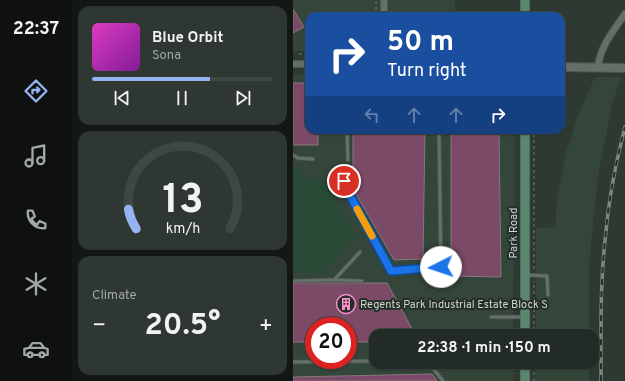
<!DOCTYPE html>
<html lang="en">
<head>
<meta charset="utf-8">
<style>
  :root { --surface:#222b26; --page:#2e3732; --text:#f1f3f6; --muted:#a2a7a7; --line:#3f4743; --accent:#95b2f1 }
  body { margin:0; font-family:Overpass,sans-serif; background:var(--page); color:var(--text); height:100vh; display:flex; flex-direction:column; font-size:15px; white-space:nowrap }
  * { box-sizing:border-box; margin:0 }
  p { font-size:13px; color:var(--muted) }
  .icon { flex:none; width:22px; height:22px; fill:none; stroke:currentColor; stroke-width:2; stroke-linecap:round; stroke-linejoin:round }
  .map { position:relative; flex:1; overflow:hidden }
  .details { display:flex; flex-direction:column; gap:6px; padding:6px; background:#131815; width:221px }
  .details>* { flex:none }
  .banner { position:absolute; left:12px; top:12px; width:260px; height:122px; border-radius:12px; box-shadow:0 1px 3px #0004,0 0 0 1px var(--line); background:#1a4fa0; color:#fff; overflow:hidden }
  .speed { position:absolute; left:12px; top:317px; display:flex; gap:8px; font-size:20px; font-weight:700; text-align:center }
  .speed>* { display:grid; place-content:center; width:52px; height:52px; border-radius:50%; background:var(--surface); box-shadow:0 1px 3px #0004,0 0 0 1px var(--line); line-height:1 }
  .speed .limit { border:6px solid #d22; background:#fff; color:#111 }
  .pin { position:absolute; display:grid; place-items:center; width:34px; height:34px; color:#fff; margin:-17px; border:2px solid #fff; border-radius:50%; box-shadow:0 1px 4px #0007 }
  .me { position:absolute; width:44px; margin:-22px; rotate:266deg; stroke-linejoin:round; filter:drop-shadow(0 0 3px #0008) }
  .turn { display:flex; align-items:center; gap:14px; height:84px; padding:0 16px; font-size:18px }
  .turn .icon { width:52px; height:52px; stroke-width:2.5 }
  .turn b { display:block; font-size:28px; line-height:34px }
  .lanes { display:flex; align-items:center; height:38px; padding:0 16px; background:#0003; justify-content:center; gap:20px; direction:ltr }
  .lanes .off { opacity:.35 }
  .big { font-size:30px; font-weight:700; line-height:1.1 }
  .details .card { flex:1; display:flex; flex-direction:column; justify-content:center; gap:6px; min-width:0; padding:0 14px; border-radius:12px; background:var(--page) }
  .details .dial { align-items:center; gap:0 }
  .dial svg { height:104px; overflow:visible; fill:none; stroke:var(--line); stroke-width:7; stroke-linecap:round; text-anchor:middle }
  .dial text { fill:var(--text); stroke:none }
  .song { display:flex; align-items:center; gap:12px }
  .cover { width:48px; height:48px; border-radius:6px; background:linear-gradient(135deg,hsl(310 70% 55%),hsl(290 70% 35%)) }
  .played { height:4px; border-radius:2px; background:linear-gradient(90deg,var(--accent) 65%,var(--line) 65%) }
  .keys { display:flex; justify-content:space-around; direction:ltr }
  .heat { display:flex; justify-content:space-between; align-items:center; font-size:22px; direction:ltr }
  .trip { position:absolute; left:76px; top:329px; width:230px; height:40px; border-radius:12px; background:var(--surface); box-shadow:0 1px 3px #0004,0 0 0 1px var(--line); font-weight:700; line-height:40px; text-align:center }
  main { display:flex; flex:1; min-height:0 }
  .menu { display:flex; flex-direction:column; width:72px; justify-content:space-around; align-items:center; background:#0e110f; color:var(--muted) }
  .menu .icon { width:28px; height:28px }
  .menu .on { color:var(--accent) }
  .menu b { font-size:18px; color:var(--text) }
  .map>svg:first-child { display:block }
  .built { fill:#34453a; fill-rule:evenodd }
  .green { fill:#284a36 }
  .building { fill:#7b4a67; stroke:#85787f }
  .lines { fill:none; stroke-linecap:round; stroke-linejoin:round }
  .service-casing { stroke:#4d5651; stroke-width:4.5 }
  .minor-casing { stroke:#4d5651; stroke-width:8 }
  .tertiary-casing { stroke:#4d5651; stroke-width:10 }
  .secondary-casing { stroke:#4d5651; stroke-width:10 }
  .path { stroke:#707973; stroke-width:1; stroke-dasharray:3 3; stroke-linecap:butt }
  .service { stroke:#636f67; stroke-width:3 }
  .minor { stroke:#636f67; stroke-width:6 }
  .tertiary { stroke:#636f67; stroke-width:8 }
  .secondary { stroke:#5a876e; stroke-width:9 }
  .rail-casing { stroke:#7d8680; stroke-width:3.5 }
  .rail { stroke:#242f28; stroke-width:2; stroke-dasharray:6; stroke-linecap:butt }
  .route-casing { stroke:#114b97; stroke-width:10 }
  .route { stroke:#1a73e8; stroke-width:7 }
  .slow { stroke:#f59e0b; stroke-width:7 }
  .labels { text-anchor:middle; stroke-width:4; stroke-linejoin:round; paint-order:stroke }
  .street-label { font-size:11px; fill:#ced5d0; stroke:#242f28 }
  .poi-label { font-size:11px; fill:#ced5d0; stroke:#242f28; text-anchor:start }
</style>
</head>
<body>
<main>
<nav class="menu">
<b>22:37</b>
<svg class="icon on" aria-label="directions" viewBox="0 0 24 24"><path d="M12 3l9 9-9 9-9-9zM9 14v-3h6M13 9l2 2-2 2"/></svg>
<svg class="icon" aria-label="music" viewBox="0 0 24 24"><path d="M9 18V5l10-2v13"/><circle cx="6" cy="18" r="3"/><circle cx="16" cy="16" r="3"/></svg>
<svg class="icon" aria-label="phone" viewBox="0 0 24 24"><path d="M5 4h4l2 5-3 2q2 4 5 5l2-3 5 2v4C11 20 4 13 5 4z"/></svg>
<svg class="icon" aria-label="climate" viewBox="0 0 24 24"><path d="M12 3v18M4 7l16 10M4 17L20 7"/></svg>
<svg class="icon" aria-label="car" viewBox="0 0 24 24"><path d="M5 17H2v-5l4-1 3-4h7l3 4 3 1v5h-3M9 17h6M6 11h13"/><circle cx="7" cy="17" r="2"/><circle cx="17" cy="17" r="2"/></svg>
</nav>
<section class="details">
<div class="card">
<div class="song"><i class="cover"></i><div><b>Blue Orbit</b><p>Sona</p></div></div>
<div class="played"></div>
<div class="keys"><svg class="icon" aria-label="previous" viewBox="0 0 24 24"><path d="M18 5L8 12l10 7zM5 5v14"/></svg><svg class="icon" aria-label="pause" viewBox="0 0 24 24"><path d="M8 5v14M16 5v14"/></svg><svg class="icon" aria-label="next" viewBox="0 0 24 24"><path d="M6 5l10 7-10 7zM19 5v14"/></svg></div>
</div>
<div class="card dial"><svg viewBox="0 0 100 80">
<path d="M14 69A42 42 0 1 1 86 69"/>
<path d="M14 69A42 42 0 0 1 8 54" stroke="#95b2f1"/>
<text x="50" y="56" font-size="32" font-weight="700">13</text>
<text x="50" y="72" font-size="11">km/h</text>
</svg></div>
<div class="card"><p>Climate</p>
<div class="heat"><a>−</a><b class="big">20.5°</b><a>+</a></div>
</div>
</section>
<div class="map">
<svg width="332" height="381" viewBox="0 0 332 381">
  <rect width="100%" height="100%" fill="#2e3932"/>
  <g class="built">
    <polygon points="0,0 162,0 162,13 185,13 185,16 16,16 16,51 0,51"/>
    <path d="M0 75H16V130H222L220 336H83V362H220V381H0ZM21 326H55V360H21Z"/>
    <polygon points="302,77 328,77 319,105 305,176 296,265 296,336 243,336 243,228 262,227 264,199 272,156 285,115"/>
    <polygon points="243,362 296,362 296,381 242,381"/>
  </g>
  <polygon class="green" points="0,167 8,173 12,179 32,181 63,236 29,273 0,272"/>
  <g class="building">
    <polygon points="0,9 11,27 0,33"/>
    <polygon points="0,83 16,83 16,130 25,130 25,145 0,145"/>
    <polygon points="60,130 132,130 130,259 101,260 60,189"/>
    <polygon points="158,130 206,130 208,277 158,276"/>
    <polygon points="0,283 94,283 123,336 83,336 83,342 55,342 55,326 21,326 21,342 0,342"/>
    <polygon points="139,374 144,381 0,381 0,377"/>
  </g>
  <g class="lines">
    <g class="service-casing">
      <g id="service">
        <polyline points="54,130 55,160"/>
        <polyline points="0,155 5,158 20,159"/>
        <polyline points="47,171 60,201 98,271 148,267 146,130"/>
        <polyline points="234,275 254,276 255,295"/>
        <polyline points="41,280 67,252"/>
        <polyline points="0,281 41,280 69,281"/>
        <polyline points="198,317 230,317"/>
        <polyline points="0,362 83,361"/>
        <polyline points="129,362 138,366 150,381"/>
      </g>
    </g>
    <g class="minor-casing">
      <g id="minor">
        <polyline points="91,0 91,16"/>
        <polyline points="0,64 16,64"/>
        <path d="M305 68C306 48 321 30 332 14"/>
      </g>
    </g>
    <g class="tertiary-casing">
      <polyline id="tertiary" points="268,67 332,68"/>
    </g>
    <g class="secondary-casing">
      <g id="secondary">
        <polyline points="232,16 232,0"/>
        <polyline points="232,130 232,336"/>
        <polyline points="232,362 232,381"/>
      </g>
    </g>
    <g class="path">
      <polyline points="83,16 83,0"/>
      <polyline points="6,54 16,54"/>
      <polyline points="241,269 241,130"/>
      <polyline points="241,336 241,281"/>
      <polyline points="241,381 241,362"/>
    </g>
    <use href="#service" class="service"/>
    <use href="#minor" class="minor"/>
    <use href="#tertiary" class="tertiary"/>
    <use href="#secondary" class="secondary"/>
    <g class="rail-casing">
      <path id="rail" d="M308 381C308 335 307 287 312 241 315 203 322 165 332 127"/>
    </g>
    <use href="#rail" class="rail"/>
  </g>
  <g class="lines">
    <g class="route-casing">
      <polyline id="route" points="51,181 60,201 98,271 148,267"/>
    </g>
    <use href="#route" class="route"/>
    <polyline class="slow" points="64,209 79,236"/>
  </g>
  <defs>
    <g id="building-ring" transform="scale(1)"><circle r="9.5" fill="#242f28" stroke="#f790ce" stroke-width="1.5"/><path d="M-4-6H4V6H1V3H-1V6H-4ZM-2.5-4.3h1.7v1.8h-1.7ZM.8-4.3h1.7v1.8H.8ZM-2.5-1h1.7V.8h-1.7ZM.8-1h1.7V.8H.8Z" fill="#f790ce"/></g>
  </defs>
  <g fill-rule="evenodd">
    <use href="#building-ring" x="53" y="304"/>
  </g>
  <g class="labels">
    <g class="street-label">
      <text transform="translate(220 233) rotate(-90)" y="4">Park Road</text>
    </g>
    <g class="poi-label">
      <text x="67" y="308">Regents Park Industrial Estate Block S</text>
    </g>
  </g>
</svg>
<div class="speed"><div class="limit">20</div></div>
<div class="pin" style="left:51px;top:181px;background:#d93025"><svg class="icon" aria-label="arrive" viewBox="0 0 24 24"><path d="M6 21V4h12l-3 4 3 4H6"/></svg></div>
<svg class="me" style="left:148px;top:267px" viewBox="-20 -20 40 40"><circle r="19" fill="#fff"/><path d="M0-13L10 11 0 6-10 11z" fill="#1a73e8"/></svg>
<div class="trip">22:38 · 1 min · 150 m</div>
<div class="banner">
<div class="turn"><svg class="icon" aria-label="right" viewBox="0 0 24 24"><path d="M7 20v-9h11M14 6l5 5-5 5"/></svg><div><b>50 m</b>Turn right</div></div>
<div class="lanes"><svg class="icon off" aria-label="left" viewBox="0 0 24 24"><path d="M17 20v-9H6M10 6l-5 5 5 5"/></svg><svg class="icon off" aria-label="ahead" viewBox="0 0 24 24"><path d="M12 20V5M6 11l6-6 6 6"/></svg><svg class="icon off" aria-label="ahead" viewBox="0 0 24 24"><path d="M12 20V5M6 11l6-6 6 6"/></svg><svg class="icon" aria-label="right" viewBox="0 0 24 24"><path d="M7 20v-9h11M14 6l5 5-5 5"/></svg></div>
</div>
</div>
</main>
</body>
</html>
